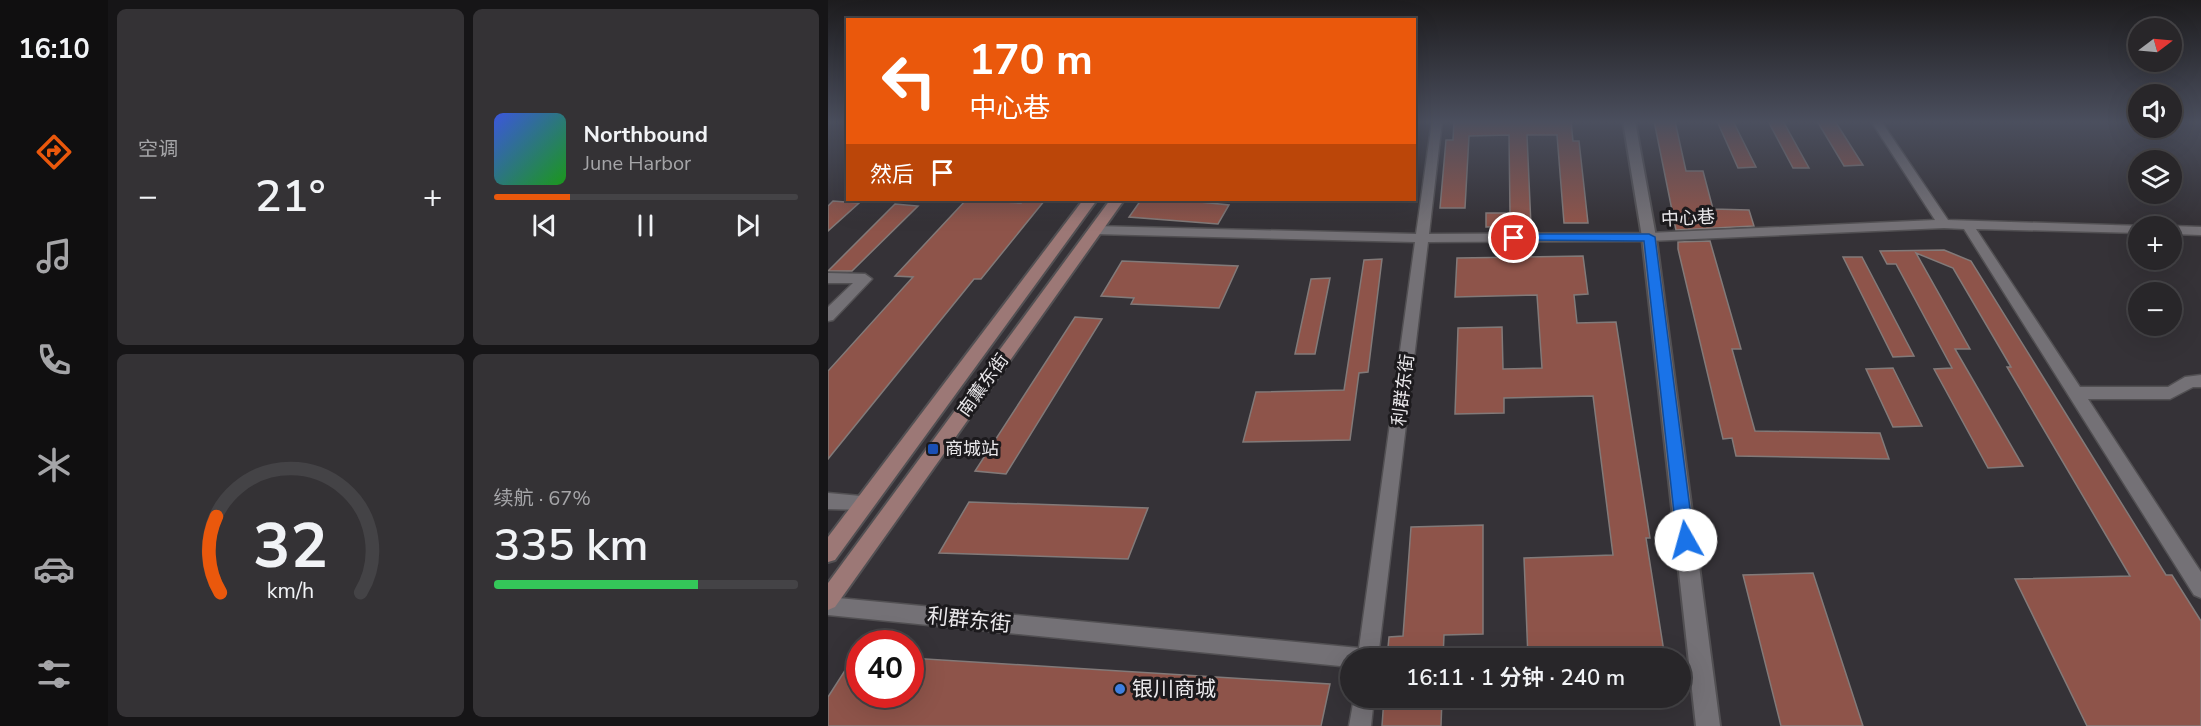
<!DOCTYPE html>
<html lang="zh">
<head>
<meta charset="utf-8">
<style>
  :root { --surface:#282629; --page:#343235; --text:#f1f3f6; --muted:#a5a5a8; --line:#444346; --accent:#ea580c }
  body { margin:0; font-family:"Nunito Sans","Noto Sans SC",sans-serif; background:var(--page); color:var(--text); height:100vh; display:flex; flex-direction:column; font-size:22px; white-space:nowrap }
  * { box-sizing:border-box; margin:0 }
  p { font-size:20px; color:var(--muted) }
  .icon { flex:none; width:33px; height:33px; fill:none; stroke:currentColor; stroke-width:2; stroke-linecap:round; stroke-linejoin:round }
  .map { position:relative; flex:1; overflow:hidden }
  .sheet { display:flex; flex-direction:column; gap:9px; padding:9px; background:#161517; width:720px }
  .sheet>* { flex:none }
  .guide { position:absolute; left:18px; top:18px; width:570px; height:183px; border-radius:0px; box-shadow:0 6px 24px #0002,0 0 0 2px var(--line); background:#ea580c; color:#fff; overflow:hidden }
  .needle { width:39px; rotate:74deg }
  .controls { position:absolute; left:1300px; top:18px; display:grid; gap:12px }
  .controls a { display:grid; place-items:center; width:54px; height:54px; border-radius:50%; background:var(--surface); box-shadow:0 6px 24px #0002,0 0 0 2px var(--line); font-size:30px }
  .speed { position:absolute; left:18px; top:630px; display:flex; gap:12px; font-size:30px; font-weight:700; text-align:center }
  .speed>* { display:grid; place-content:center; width:78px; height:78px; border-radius:50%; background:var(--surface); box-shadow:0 6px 24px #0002,0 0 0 2px var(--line); line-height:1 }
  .speed .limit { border:9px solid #d22; background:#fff; color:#111 }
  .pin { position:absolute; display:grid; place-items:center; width:51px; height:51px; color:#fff; margin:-26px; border:3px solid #fff; border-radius:50%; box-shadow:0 2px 6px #0007 }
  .me { position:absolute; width:66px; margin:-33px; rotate:353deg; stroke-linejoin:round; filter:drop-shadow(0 0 4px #0008) }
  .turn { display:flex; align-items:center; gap:21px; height:126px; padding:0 24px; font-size:27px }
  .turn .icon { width:78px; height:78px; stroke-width:2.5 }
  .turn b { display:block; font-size:42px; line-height:51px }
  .then { display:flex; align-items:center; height:57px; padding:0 24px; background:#0003; gap:12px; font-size:22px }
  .big { font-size:45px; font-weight:600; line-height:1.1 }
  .sheet .widget { flex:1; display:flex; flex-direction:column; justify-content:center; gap:9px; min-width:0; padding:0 21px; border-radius:9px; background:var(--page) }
  .sheet .dial { align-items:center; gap:0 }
  .dial svg { height:156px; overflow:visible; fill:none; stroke:var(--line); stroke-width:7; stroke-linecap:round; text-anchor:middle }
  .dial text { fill:var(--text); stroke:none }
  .song { display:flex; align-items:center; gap:18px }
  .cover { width:72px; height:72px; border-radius:9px; background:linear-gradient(135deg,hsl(230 70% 55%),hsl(120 70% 35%)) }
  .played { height:6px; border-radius:3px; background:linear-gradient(90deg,var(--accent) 25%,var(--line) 25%) }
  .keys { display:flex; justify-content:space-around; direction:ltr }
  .heat { display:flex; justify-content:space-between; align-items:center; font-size:33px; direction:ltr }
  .charge { height:9px; border-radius:4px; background:linear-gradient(90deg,#34c759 67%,var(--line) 0) }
  .sheet .tiles { flex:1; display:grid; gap:9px; grid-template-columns:repeat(2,1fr) }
  .trip { position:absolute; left:512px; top:648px; width:351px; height:60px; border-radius:30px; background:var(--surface); box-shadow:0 6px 24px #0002,0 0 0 2px var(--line); font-weight:600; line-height:60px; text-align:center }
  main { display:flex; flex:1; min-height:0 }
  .tabs { display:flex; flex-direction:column; width:108px; justify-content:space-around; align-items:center; background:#100f10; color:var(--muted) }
  .tabs .icon { width:42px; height:42px }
  .tabs .on { color:var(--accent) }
  .tabs b { font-size:27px; color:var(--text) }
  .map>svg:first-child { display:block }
  .building { fill:#8e544a; stroke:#827a79; stroke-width:1.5 }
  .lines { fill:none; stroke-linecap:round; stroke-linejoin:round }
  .minor-casing { stroke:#525053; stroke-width:3 }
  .tertiary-casing { stroke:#525053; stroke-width:4 }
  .secondary-casing { stroke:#525053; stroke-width:4 }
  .minor { fill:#747176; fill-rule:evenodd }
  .tertiary { fill:#747176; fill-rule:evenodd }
  .secondary { fill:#9c7876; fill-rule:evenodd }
  .route { fill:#1a73e8; stroke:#114b97; stroke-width:1.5 }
  .transit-dot { fill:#1a4fb4; stroke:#1c1a1d; stroke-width:2 }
  .shop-dot { fill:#3f7fe0; stroke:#1c1a1d; stroke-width:2 }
  .labels { text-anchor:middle; stroke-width:6; stroke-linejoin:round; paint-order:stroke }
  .street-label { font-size:18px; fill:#eae8eb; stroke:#1c1a1d }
  .poi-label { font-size:18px; fill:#eae8eb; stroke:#1c1a1d; text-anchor:start }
  .near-street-label { font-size:21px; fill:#eae8eb; stroke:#1c1a1d }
  .near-poi-label { font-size:21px; fill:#eae8eb; stroke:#1c1a1d; text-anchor:start }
</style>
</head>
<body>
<main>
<nav class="tabs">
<b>16:10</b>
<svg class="icon on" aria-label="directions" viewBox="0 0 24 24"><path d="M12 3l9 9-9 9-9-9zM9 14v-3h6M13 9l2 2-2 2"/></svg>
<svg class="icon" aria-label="music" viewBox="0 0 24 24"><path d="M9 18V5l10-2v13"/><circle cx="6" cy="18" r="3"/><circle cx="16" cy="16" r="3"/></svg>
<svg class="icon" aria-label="phone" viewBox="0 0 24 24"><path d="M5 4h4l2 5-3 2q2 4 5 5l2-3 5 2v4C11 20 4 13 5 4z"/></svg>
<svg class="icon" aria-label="climate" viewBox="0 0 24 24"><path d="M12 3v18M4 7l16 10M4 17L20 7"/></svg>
<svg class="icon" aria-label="car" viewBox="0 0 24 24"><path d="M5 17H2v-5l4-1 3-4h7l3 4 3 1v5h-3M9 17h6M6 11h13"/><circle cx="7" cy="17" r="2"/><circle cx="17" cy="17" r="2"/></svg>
<svg class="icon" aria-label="filters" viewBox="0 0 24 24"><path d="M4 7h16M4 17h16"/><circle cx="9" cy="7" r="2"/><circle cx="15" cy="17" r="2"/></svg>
</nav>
<section class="sheet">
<div class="tiles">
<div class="widget"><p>空调</p>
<div class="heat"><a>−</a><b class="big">21°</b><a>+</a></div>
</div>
<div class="widget">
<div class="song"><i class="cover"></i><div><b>Northbound</b><p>June Harbor</p></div></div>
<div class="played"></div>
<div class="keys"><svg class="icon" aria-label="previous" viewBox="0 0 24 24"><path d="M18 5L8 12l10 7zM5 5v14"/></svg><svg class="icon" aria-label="pause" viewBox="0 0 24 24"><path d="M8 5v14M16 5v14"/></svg><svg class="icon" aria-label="next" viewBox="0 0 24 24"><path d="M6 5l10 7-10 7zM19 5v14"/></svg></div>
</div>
<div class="widget dial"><svg viewBox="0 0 100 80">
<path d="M14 69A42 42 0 1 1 86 69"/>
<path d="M14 69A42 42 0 0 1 12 30" stroke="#ea580c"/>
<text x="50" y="56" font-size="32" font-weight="700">32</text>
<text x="50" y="72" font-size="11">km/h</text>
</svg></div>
<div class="widget"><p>续航 · 67%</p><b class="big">335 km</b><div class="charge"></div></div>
</div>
</section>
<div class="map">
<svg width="1373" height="726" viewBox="0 0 1373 726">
  <rect width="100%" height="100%" fill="#353237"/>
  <g class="building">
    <polygon points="626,121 743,121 745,141 751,141 760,223 736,223 729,135 699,135 703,226 658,227 658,213 682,213 681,135 641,136 637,208 612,208 618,140 625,140"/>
    <polygon points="826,121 847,121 858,171 875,171 885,209 921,210 926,226 848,230"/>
    <polygon points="889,121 905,121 928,167 910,168"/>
    <polygon points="940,121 955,121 981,168 965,168"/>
    <polygon points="989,121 1007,121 1035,165 1016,166"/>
    <polygon points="138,200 193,203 196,200 217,200 153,279 146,279 0,459 0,371 85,277 67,276"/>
    <polygon points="313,200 352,200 401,205 390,224 301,217"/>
    <polygon points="5,201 31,203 0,231 0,206"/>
    <polygon points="67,204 90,206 24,271 0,271"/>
    <polygon points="882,241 913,349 904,349 927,431 1052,433 1061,459 908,456 904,438 895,439 850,249 850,242"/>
    <polygon points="1116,250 1143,261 1338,575 1344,575 1373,621 1373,726 1259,726 1187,579 1302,576 1179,367 1183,367 1125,268 1088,253 1142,349 1127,349 1195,466 1160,468 1106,369 1124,368 1068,264 1059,264 1052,251"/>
    <polygon points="755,256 760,294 746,295 749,323 788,322 822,538 818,538 837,658 700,658 696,558 785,555 765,396 676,398 676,413 627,414 630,328 674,327 675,369 714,368 709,295 627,297 629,258"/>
    <polygon points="1015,257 1034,257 1086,356 1065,357"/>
    <polygon points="554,259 540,372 531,373 522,440 415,442 428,392 516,390 536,260"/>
    <polygon points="294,261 410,266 391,308 303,304 306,298 273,296"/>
    <polygon points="502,278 487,354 467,354 483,279"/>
    <polygon points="247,317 274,319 178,474 147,471"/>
    <polygon points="1065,368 1094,426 1065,427 1038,369"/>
    <polygon points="141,502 320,508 300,559 111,553"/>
    <polygon points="655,525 655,634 616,635 615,658 559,658 561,637 575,636 583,527"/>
    <polygon points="985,573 1035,726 953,726 915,575"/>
    <polygon points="32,647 32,694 82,694 82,658 502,684 493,726 0,726 0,697"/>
    <polygon points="556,698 614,698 613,726 554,726"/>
  </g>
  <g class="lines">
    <g class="minor-casing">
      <g id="minor">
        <polygon points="604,121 614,121 601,234 821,233 1107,220 1043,121 1053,121 1120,220 1315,226 1311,226 1311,233 1148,229 1252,387 1340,387 1357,377 1373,375 1373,387 1365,387 1342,399 1260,399 1373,572 1373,598 1366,595 1136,229 1116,228 821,241 600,242 550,658 522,658 522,667 0,615 0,597 531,648 587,242 267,234 261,230 267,226 588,234"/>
        <polygon points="1342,226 1344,226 1373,227 1373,235 1344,234 1344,226"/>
        <polygon points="0,273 37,274 44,279 5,320 0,321 0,307 25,283 0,283"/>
        <polygon points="0,493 44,497 47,502 44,507 38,510 0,509"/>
        <polygon points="526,698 546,698 543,726 521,726"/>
      </g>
    </g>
    <g class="tertiary-casing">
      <polygon id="tertiary" points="795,121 807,121 828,237 892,726 868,726 814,237"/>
    </g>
    <g class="secondary-casing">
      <g id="secondary">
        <polygon points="255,200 269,200 7,560 0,562 0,537"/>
        <polygon points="282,200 296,200 7,607 0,610 0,583"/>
      </g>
    </g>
    <use href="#minor" class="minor"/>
    <use href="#tertiary" class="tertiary"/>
    <use href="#secondary" class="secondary"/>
  </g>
  <linearGradient id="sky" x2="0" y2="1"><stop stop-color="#1d1c1e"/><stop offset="0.55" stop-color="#4b4f5e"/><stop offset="1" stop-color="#4b4f5e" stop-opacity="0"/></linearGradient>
  <rect width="1373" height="222" fill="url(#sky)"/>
  <polygon class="route" points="686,234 821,234 827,237 866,540 863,545 858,547 852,545 849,540 816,241 681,240 680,238"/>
  <rect class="transit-dot" x="99" y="443" width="12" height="12" rx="3"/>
  <circle class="shop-dot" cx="292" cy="689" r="6"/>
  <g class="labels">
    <g class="street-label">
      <text transform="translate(860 218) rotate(-3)" y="6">中心巷</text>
      <text transform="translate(155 385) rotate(-54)" y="6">南薰东街</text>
      <text transform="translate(575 390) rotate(-83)" y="6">利群东街</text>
    </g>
    <g class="poi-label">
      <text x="117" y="455">商城站</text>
    </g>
    <g class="near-street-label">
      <text transform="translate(141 620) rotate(6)" y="7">利群东街</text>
    </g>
    <g class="near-poi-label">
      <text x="304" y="696">银川商城</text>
    </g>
  </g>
</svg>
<div class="controls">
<a><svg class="needle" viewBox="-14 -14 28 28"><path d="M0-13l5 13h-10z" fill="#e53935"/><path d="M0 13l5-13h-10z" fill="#a5a5a8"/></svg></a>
<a><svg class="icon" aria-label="sound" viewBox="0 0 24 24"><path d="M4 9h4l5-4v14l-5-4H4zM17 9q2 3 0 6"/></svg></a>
<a><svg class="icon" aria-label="layers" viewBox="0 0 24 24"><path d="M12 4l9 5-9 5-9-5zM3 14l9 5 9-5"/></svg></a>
<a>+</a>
<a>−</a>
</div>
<div class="speed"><div class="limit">40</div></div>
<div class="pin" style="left:686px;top:238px;background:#d93025"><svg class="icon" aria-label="arrive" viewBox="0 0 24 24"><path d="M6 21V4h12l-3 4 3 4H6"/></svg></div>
<svg class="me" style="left:858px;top:540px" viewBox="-20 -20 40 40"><circle r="19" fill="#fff"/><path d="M0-13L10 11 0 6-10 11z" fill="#1a73e8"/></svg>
<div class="trip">16:11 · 1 分钟 · 240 m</div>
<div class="guide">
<div class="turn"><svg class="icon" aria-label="left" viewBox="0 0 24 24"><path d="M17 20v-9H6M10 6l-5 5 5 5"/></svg><div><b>170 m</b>中心巷</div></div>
<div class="then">然后<svg class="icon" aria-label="arrive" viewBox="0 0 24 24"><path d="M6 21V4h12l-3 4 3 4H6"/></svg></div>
</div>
</div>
</main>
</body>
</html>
